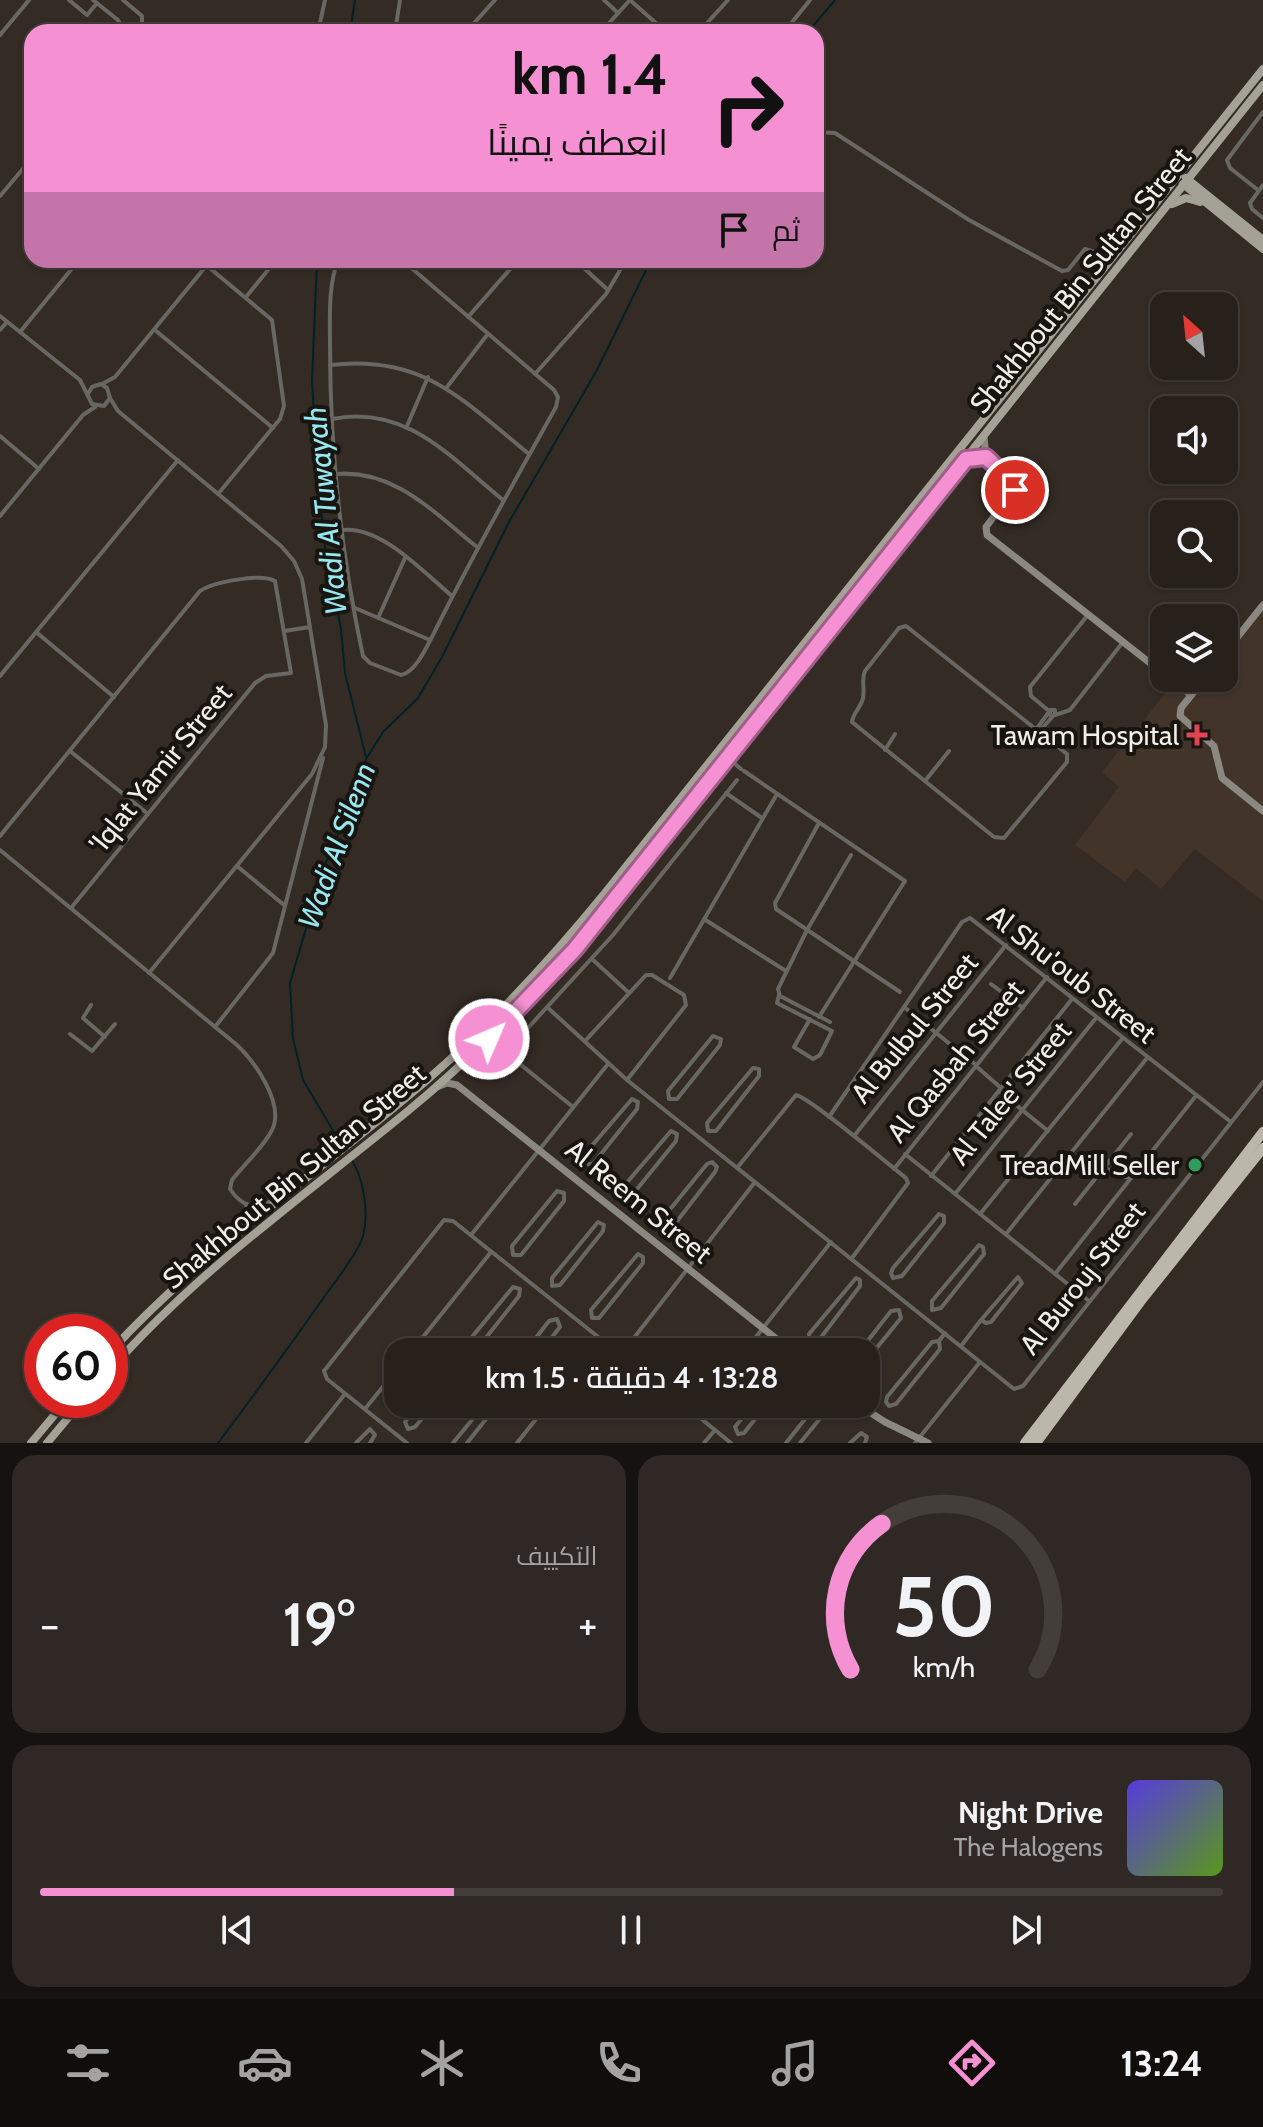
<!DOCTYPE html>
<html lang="ar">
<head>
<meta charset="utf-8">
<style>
  :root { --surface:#27201b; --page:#2f2824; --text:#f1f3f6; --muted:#a4a3a3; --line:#433e3a; --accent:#f591d2 }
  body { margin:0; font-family:Cabin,Cairo,sans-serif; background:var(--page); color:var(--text); direction:rtl; height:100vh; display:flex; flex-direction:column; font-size:30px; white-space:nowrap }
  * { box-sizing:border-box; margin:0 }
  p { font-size:26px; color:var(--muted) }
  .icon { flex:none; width:44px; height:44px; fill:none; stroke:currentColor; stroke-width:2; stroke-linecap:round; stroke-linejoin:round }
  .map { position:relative; height:1443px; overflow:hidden; direction:ltr }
  .sheet { display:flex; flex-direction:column; gap:12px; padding:12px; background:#15120f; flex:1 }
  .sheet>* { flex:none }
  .banner { position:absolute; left:24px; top:24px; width:800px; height:244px; border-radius:24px; box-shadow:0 2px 6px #0004,0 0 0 2px var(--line); direction:rtl; background:#f591d2; color:#111; overflow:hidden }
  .needle { width:52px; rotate:333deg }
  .fabs { position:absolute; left:1150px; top:292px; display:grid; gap:16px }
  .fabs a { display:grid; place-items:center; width:88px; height:88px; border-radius:16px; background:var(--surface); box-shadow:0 2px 6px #0004,0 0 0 2px var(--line); font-size:40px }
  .speed { position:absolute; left:24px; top:1314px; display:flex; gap:16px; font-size:40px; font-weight:700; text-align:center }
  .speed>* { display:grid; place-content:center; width:104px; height:104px; border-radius:50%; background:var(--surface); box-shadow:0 2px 6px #0004,0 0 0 2px var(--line); line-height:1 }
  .speed .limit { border:12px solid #d22; background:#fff; color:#111 }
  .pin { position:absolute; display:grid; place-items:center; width:68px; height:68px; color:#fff; margin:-34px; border:4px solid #fff; border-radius:50%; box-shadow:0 2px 8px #0007 }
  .me { position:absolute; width:88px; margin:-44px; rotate:45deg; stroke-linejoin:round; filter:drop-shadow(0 0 6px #0008) }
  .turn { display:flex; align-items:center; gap:28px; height:168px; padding:0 24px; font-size:36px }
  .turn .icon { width:104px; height:104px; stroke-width:2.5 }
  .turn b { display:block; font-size:56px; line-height:68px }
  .then { display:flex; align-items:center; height:76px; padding:0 24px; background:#0003; gap:16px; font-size:30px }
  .big { font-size:60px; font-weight:600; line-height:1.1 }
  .sheet .widget { flex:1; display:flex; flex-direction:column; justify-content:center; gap:12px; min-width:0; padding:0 28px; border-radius:24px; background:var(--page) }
  .sheet .dial { align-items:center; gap:0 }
  .dial svg { height:208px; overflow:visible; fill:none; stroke:var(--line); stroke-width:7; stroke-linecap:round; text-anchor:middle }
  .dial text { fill:var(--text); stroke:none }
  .song { display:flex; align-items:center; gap:24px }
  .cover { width:96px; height:96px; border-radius:12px; background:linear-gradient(135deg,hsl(250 70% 55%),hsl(90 70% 35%)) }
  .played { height:8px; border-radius:4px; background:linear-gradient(90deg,var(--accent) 35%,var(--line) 35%) }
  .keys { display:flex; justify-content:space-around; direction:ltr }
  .heat { display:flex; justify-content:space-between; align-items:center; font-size:44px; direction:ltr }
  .sheet .tiles { flex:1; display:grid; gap:12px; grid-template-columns:1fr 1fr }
  .widget:last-child { grid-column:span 2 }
  .trip { position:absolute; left:384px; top:1338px; width:496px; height:80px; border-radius:24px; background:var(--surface); box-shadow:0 2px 6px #0004,0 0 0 2px var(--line); font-weight:600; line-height:80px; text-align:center; direction:rtl }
  .tabs { display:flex; height:128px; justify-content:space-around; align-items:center; background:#100d0b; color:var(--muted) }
  .tabs .icon { width:56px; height:56px }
  .tabs .on { color:var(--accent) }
  .tabs b { font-size:36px; color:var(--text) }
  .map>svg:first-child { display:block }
  .built { fill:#423429 }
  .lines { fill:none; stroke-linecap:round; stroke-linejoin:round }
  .stream { stroke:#002226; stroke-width:2 }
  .street { stroke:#696762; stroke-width:4 }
  .secondary { stroke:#8a8880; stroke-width:7 }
  .primary { stroke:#a4a196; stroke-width:8 }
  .highway { stroke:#bbb7ab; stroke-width:10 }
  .route-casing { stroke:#9f5e88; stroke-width:20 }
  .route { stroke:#f591d2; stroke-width:14 }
  .health-dot { fill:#e0444e; stroke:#181511; stroke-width:3 }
  .leisure-dot { fill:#2e9e5b; stroke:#181511; stroke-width:3 }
  .labels { text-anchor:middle; stroke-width:8; stroke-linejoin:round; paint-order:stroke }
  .street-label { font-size:28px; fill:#f3ede8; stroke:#181511 }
  .poi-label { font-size:28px; fill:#f3ede8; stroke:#181511; text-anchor:end }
  .water-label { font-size:30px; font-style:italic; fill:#97e7f1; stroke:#181511 }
</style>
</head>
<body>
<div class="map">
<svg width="1263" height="1443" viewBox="0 0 1263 1443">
  <rect width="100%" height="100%" fill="#342b24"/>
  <polygon class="built" points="1263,607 1263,901 1195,849 1161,889 1136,868 1125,882 1075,845 1119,787 1102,772 1173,684 1189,698 1205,678 1224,678 1224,655"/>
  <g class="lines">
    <g class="stream">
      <polyline points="350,32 355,0"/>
      <polyline points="808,32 835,0"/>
      <polyline points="317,260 312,381 317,467 326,557 341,629 345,673 366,757"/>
      <polyline points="341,1144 303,1080 293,1039 290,983 324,867 360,783 366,759 383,732 418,698 442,657 509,522 597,370 651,260"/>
      <path d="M218 1443C255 1394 291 1344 327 1293 337 1279 358 1253 363 1236 369 1214 364 1178 351 1159"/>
    </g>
    <g class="street">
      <polyline points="69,0 87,15 97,3"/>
      <polyline points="93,0 118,20 125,32"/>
      <polyline points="123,0 142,16 142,31"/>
      <polyline points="604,0 618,13"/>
      <polyline points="630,0 666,32"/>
      <polyline points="126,31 134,25 141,30"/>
      <polyline points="318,32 325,0"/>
      <polyline points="395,32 400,0"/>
      <polyline points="466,32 495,0"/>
      <polyline points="601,32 630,0"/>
      <polyline points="699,32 728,0"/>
      <polyline points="784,32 810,0"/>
      <polyline points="0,35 29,0"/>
      <polyline points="816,132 835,133 969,220 1062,271 1068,270 1085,249 1101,254 1114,251"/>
      <polyline points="1263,185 1250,203 1252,209 1263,218"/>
      <polyline points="1258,190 1230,168 1227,160 1263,112"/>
      <polyline points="0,196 32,158"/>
      <polyline points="1092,254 1096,265 1093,276"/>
      <path d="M338 260C328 286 330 317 330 345 330 449 341 554 363 656L370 663 401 675C416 672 427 646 434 633 472 556 514 482 556 407L558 397 554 390 402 260"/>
      <polyline points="575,260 608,290"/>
      <polyline points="206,265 272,320 284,406 280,419 218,494"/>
      <polyline points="246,297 276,260"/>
      <polyline points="0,316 80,380 92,404 104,406 110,398 107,388 101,384 92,387 88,394"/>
      <polyline points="468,317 518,260"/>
      <polyline points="0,330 7,322"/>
      <polyline points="155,330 273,428"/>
      <polyline points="20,332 79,260"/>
      <path d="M330 365C424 354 462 400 529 454"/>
      <polyline points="535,374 606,294 626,260"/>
      <polyline points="102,384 115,377 211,260"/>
      <polyline points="447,387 487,335"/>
      <polyline points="110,398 118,411 281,546 294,561 302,579 326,725 325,747 312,774 149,973"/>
      <path d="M332 419C406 404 450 457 503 500"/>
      <polyline points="407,426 428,377"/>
      <polyline points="0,436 39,469"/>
      <path d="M336 474C395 469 434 513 477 547"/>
      <polyline points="0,516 83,415 95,407"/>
      <path d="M342 530C381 525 424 573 452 596"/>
      <polyline points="355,608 430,640"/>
      <polyline points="378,618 405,558"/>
      <path d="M906 626 1067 754V762L1004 838 994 837 852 722C853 712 861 708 863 698 865 688 861 680 865 671L899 628Z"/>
      <polyline points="284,631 310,627"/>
      <polyline points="36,632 114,697"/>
      <polyline points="0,676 178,460"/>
      <rect x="1050" y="710" width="5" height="5"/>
      <polyline points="1049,711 1031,696 1030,687 1087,616"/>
      <polyline points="1055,715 1070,710 1123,642"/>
      <polyline points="1039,732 1053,716"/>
      <polyline points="1032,735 1049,712"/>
      <polyline points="885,750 895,734"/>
      <polyline points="70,751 148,814"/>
      <polyline points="728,758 741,769"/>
      <polyline points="744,771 905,881 819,1017"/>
      <polyline points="925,781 949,751"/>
      <polyline points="726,793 762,818"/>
      <polyline points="819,823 775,903 776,909 900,992"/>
      <path d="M0 836 200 591C213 582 262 573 275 581L291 673 266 676 255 683 71 908"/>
      <path d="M0 850 237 1045C255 1062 285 1104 272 1130 263 1148 244 1164 232 1180L230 1189C242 1207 255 1210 273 1200"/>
      <polyline points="237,866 284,905"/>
      <polyline points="704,919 786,971"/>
      <polyline points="592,959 628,992"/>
      <polyline points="670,978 777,794"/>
      <polyline points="991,984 1023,1008"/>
      <polyline points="779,995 777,1003 830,1030 832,1031 820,1055 813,1059 794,1047 810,1019"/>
      <polyline points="91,1005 83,1018 105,1037"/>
      <polyline points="547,1007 627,1080 1014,1389 1023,1386 1263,1082"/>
      <polyline points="904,1007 976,1065"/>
      <polyline points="830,1022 780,996 778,989 807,930 851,855"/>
      <polyline points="215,1027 273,953 323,758"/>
      <polyline points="70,1034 92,1051 115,1024"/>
      <polygon points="713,1036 721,1039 720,1045 677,1099 669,1099 668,1091"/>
      <polyline points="489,1039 573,1107"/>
      <polyline points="585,1041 646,975 652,975 684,995 686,1005 627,1080"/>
      <polyline points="505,1053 613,935 737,780"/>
      <polyline points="976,1066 1001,1088"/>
      <polygon points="753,1068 759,1069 759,1076 716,1131 708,1131 707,1123"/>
      <polyline points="999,1091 1048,1131"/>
      <polygon points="632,1099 638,1102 637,1109 593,1164 585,1164 583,1156"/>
      <polyline points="829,1117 962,922 970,918 1231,1122"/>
      <polygon points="671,1131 677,1134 676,1141 633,1194 625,1195 624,1186"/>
      <polyline points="854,1136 1006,945"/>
      <polyline points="905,1154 1089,1301"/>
      <polygon points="712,1162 717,1167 715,1172 674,1225 665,1227 663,1218 707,1164"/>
      <polyline points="1105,1167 1115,1175 1131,1178"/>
      <path d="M737 1168 796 1095C809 1097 888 1164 906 1178L908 1183 852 1258"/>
      <polyline points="894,1169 1047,977"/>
      <polyline points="931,1176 1072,999"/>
      <polygon points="557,1191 564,1193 564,1201 521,1255 513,1255 512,1246"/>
      <polyline points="955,1194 1096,1018"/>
      <polyline points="1075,1204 1131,1134"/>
      <polygon points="939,1214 944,1216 944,1223 902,1276 893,1278 891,1273 893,1268"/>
      <polyline points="980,1214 1122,1039"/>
      <polygon points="598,1222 604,1225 603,1231 560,1285 552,1286 552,1278"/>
      <polyline points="243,1224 248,1216 246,1205"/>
      <polyline points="1006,1234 1147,1058"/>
      <polyline points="471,1235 608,1064"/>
      <polygon points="979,1245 983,1247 984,1254 941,1308 932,1310 932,1301"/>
      <polygon points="638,1254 643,1257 643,1263 599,1318 592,1318 591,1310"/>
      <polyline points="1055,1274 1195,1097"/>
      <polygon points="1018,1277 1022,1283 991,1322 986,1323 981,1320"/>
      <polygon points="856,1278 860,1280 860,1286 819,1340 810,1342 809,1334"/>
      <polygon points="513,1287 520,1289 519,1296 477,1349 469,1351 467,1343"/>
      <polyline points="939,1341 932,1342 887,1397 886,1402 889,1406 896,1404 940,1349 939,1341 945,1333"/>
      <polyline points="961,1346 981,1320"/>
      <polyline points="411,1352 491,1252"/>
      <polyline points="525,1352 549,1321 557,1319 560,1327 540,1352"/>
      <polyline points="590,1352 600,1339"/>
      <polyline points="623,1352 755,1182"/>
      <polyline points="744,1352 831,1242"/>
      <polyline points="859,1352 891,1311 899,1310 901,1318 866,1361"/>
      <polyline points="419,1404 405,1422 408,1429 415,1427 434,1404"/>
      <polyline points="683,1404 731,1443"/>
      <polyline points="753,1404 735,1427 738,1434 744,1433 767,1404"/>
      <polyline points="365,1409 398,1368"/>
      <polyline points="695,1414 703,1404"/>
      <polyline points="306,1443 345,1394"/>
      <polyline points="356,1443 370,1429 375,1435 370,1443"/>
      <polyline points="407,1443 327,1379 324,1371 444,1220 453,1221 617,1352"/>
      <polyline points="453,1443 485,1404"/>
      <polyline points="467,1443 498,1404"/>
      <polyline points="517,1443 548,1404"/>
      <polyline points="704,1443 715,1430"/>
      <polyline points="786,1443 817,1404"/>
      <polyline points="800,1443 827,1410 827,1404"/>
      <polyline points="850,1443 861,1433 867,1437 865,1443"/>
      <polyline points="915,1443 980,1362"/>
    </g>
    <g class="secondary">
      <polyline points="984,437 986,457 1013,483 1015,488 986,527 987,535 1164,674"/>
      <polyline points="1224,654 1263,605"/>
      <polyline points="1169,678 1191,695"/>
      <polyline points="1205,678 1181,708 1180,716 1214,746 1222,778 1263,811"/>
      <polyline points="437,1087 447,1083 457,1085 793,1352"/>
      <polyline points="857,1404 885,1422 928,1443"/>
    </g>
    <g class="primary">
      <polyline points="1186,178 1263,240"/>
      <polyline points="1183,184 1263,249"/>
      <polyline points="1172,204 1186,198 1200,202"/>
      <path d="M110 1352C197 1257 302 1184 401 1102 477 1040 543 969 605 893L1263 69"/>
      <path d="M110 1370C198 1270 307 1194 409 1110 469 1061 522 1005 575 949L1263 85"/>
      <polyline points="31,1443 67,1400"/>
      <polyline points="47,1443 83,1400"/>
    </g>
    <g class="highway">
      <polyline points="1025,1443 1263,1132"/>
      <polyline points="1036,1443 1140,1302 1263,1148"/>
    </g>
  </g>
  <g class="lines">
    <g class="route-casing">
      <polyline id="route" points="489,1039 575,949 610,905 966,459 986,457 1013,483 1015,490"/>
    </g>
    <use href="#route" class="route"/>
  </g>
  <path class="health-dot" d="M1193 723h8v8h8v8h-8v8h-8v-8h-8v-8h8z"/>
  <circle class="leisure-dot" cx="1195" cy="1165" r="8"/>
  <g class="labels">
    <g class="street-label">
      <text transform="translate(1080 280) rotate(-51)" y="10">Shakhbout Bin Sultan Street</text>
      <text transform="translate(160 768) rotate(-51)" y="10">'Iqlat Yamir Street</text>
      <text transform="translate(1072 974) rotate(38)" y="10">Al Shu'oub Street</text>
      <text transform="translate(914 1028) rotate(-51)" y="10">Al Bulbul Street</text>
      <text transform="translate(955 1061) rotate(-51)" y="10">Al Qasbah Street</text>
      <text transform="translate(1010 1093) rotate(-51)" y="10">Al Talee' Street</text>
      <text transform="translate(294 1176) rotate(-40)" y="10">Shakhbout Bin Sultan Street</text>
      <text transform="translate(639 1201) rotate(39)" y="10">Al Reem Street</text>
      <text transform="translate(1082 1278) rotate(-52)" y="10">Al Burouj Street</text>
    </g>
    <g class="poi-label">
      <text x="1179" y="745">Tawam Hospital</text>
      <text x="1179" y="1175">TreadMill Seller</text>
    </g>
    <g class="water-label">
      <text transform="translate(326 511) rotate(-96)" y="10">Wadi Al Tuwayah</text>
      <text transform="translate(337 846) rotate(-70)" y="10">Wadi Al Silenn</text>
    </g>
  </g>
</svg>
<div class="fabs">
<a><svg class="needle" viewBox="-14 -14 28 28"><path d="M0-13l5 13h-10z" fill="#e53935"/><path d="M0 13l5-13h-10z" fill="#a4a3a3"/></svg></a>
<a><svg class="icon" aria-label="sound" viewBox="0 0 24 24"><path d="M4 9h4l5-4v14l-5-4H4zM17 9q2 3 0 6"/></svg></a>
<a><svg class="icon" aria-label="search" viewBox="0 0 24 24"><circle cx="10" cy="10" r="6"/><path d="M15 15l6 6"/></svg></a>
<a><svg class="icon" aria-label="layers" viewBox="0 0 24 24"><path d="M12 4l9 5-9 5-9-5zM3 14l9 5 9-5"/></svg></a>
</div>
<div class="speed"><div class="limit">60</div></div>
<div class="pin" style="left:1015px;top:490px;background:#d93025"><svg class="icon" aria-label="arrive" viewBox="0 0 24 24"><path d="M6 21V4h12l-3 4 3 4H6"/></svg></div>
<svg class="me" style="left:489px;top:1039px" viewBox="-20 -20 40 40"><circle r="17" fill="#f591d2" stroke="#fff" stroke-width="3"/><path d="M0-11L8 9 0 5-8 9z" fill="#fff"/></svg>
<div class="trip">13:28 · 4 دقيقة · 1.5 km</div>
<div class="banner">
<div class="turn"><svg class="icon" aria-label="right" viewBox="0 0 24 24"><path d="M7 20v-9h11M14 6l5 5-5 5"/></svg><div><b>1.4 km</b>انعطف يمينًا</div></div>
<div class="then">ثم<svg class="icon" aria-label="arrive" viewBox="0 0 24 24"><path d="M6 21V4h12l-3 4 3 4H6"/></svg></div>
</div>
</div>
<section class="sheet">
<div class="tiles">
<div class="widget dial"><svg viewBox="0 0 100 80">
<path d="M14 69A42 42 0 1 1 86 69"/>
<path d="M14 69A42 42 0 0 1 26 13" stroke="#f591d2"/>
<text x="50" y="56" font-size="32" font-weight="700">50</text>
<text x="50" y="72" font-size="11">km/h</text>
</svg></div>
<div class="widget"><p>التكييف</p>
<div class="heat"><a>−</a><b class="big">19°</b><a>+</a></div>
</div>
<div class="widget">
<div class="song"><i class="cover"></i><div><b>Night Drive</b><p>The Halogens</p></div></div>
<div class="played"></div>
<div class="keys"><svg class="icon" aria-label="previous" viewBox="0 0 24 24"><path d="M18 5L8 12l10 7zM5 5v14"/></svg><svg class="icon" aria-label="pause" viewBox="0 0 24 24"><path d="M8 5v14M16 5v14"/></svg><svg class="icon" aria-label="next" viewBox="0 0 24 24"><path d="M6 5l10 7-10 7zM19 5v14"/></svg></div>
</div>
</div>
</section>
<nav class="tabs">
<b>13:24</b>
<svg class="icon on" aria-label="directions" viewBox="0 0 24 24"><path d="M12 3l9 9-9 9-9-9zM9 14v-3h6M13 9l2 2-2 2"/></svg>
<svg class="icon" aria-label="music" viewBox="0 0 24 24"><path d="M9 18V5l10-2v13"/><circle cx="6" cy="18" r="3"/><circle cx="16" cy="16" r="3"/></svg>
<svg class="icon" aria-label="phone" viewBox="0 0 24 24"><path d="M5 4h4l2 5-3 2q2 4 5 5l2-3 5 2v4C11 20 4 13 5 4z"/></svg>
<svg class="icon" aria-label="climate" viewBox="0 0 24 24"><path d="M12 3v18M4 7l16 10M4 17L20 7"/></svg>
<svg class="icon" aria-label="car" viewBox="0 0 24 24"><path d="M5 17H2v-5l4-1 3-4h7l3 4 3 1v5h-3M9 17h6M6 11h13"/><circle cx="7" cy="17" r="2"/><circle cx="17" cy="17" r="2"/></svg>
<svg class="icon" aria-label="filters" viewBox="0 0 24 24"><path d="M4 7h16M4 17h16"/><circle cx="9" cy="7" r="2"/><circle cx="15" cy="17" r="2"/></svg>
</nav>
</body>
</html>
